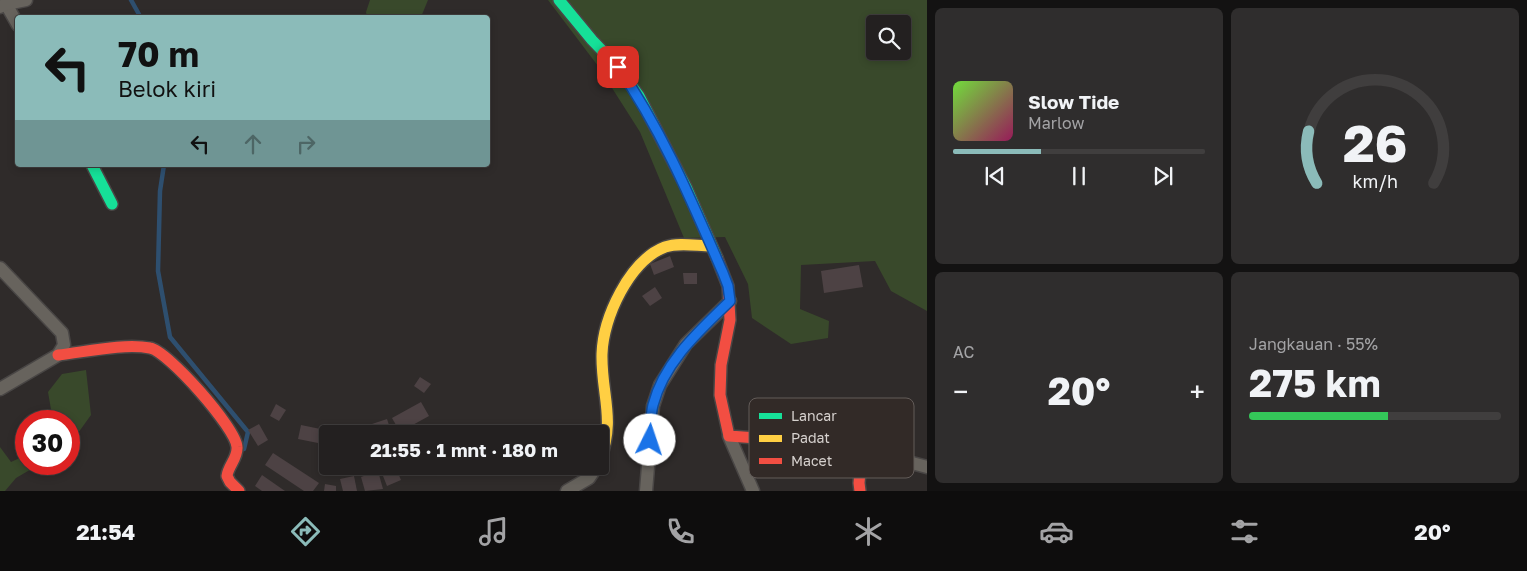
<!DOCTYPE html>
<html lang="id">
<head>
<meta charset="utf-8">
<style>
  :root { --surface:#232020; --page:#2f2d2d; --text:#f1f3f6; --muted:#a3a3a5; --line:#403e3e; --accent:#8bbbb9 }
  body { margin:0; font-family:"Golos Text",sans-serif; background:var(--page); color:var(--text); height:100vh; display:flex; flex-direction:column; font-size:19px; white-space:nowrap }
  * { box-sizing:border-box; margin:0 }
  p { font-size:16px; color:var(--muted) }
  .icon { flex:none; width:28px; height:28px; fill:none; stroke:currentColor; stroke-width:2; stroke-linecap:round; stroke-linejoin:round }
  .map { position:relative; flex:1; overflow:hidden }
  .panel { display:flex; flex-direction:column; gap:8px; padding:8px; background:#131212; width:600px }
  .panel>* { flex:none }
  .hud { position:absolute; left:15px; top:15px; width:475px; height:152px; border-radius:5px; box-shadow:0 2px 8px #0003,0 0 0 1px var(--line); background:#8bbbb9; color:#111; overflow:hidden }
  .controls { position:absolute; left:866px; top:15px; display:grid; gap:10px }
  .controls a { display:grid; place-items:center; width:45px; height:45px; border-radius:5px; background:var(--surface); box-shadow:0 2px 8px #0003,0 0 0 1px var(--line); font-size:25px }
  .speed { position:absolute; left:15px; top:410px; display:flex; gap:10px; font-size:25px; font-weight:700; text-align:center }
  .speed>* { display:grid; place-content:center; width:65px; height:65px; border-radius:50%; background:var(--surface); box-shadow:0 2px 8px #0003,0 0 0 1px var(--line); line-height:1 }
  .speed .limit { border:8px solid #d22; background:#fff; color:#111 }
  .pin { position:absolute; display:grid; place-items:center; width:42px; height:42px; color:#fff; margin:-21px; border-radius:10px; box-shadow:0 2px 8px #0006 }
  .me { position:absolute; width:55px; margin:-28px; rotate:4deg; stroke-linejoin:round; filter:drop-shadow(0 0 4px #0008) }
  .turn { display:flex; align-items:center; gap:18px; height:105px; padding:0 20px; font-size:22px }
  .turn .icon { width:65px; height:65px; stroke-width:2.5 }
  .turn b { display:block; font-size:35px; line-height:42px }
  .lanes { display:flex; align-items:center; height:48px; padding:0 20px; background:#0003; justify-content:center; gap:25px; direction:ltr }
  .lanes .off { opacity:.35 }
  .big { font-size:38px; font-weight:700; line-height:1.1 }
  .panel .tile { flex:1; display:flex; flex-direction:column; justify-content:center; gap:8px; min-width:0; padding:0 18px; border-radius:8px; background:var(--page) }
  .panel .dial { align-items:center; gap:0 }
  .dial svg { height:130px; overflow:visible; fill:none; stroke:var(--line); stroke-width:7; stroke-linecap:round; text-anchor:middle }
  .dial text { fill:var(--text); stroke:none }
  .song { display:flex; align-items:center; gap:15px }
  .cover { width:60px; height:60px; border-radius:8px; background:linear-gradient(135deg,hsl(100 70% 55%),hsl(330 70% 35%)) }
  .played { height:5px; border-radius:2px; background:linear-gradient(90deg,var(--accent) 35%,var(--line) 35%) }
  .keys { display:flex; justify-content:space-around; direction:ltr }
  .heat { display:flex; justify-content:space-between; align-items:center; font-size:28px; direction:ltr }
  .charge { height:8px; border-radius:4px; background:linear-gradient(90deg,#34c759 55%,var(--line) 0) }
  .panel .tiles { flex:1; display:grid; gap:8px; grid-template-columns:repeat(2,1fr) }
  .trip { position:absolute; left:319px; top:425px; width:290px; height:50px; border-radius:5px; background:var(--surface); box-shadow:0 2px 8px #0003,0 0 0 1px var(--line); font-weight:700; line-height:50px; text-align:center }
  .dock { display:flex; height:80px; justify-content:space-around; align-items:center; background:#0e0d0d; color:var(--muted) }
  .dock .icon { width:35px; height:35px }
  .dock .selected { color:var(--accent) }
  .dock b { font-size:22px; color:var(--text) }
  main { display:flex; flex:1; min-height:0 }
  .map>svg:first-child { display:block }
  .green { fill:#39492b; fill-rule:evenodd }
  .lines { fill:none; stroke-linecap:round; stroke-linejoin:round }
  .stream { stroke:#2e4f6f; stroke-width:4.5 }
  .building { fill:#4d4244 }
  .street-casing { stroke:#494645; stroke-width:15 }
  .fast-casing { stroke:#494645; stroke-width:14 }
  .slow-casing { stroke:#494645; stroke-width:14 }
  .jam-casing { stroke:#494645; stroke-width:14 }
  .street { stroke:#67635d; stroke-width:12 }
  .fast { stroke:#16e098; stroke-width:11 }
  .slow { stroke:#ffcf43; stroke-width:11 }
  .jam { stroke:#f24e42; stroke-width:11 }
  .route-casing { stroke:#114b97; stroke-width:12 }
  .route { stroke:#1a73e8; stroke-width:9 }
  .key { fill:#322a27; stroke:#635c59; stroke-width:1 }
  .key-label { font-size:14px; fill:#d6d1ce }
</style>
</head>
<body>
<main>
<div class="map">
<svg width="927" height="491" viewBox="0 0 927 491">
  <rect width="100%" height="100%" fill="#2f2b2a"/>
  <g class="green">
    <polygon points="370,0 428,0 421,17 367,17 366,12"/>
    <path d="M548 0H927V311L891 291 875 261 801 265 800 309 829 321 828 338 791 344 752 318 748 284 725 237 684 238 640 132 598 66ZM875 24H902V51H875Z"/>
    <polygon points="86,370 91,415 73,440 69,444 69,421 53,421 48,392 62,374"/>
    <polygon points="0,447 11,462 26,455 26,464 40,464 16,478 5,491 0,491"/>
  </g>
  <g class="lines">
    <g class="stream">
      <polyline points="131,0 141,18"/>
      <polyline points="164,165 160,191 158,271 170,337 248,432 244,449"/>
    </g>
  </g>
  <g class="building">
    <polygon points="670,256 674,267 654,275 650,264"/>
    <polygon points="859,265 863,287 824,293 821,271"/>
    <polygon points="683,273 697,273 697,284 684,284"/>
    <polygon points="655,287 662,298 650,306 642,296"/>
    <polygon points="420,377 431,384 424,393 414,386"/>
    <polygon points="421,402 429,416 400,432 392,418"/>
    <polygon points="276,404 286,410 279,421 270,416"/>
    <polygon points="387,419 392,434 346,434 345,433"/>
    <polygon points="259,424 268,440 258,446 248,430"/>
    <polygon points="301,425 340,433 340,434 328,434 328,445 298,439"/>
    <polygon points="273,453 319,483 313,491 304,491 265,465"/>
    <polygon points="379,466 395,466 401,480 387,486"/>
    <polygon points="400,466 415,466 416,469 405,475"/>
    <polygon points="378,471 383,489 365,491 361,477"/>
    <polygon points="262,475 285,491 262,491 255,486"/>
    <polygon points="354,476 357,491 343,491 340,479"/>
    <polygon points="325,484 336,486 336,491 324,491"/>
  </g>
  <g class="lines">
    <g class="street-casing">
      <g id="street">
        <polyline points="6,4 18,25"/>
        <polyline points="0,7 6,4 26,0"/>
        <polyline points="0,268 62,333 64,345 58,355 0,389"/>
        <polyline points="729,436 753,491"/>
        <polyline points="862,450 927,467"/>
        <polyline points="567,491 589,478 597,466"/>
        <polyline points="646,491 653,406 660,385 686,344 730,301"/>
      </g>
    </g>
    <g class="fast-casing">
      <g id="fast">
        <polyline points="559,0 592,40 618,67 639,96 686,187 717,258"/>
        <polyline points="92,165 112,204"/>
      </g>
    </g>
    <g class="slow-casing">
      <path id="slow" d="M600 460C616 419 601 394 602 354 603 318 629 261 665 247 679 242 697 246 711 246"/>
    </g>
    <g class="jam-casing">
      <g id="jam">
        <polyline points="717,258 728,286 730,320 721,365 720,395 729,436 827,443 862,450 859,483 860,491"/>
        <path d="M58 355C85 352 124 343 150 348 168 351 236 428 237 447 238 458 228 466 227 476L230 482 239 491"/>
      </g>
    </g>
    <use href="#street" class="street"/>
    <use href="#fast" class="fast"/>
    <use href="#slow" class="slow"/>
    <use href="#jam" class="jam"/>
  </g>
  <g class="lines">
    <g class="route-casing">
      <path id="route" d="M618 67C662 130 692 202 723 273L728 286 730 301C699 331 664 362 653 405 650 416 651 429 650 440"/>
    </g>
    <use href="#route" class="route"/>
  </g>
  <rect x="749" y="398" width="165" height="80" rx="8" class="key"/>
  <rect x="759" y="413" width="23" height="6" fill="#16e098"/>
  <rect x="759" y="435" width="23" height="7" fill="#ffcf43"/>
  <rect x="759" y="458" width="23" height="6" fill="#f24e42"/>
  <g class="key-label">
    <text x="791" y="421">Lancar</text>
    <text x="791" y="443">Padat</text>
    <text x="791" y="466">Macet</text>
  </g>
</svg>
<div class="controls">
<a><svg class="icon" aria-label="search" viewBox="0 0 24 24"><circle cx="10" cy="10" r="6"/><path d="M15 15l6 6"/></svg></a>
</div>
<div class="speed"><div class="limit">30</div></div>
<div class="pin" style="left:618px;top:67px;background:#d93025"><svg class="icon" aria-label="arrive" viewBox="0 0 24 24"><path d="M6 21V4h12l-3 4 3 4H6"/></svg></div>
<svg class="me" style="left:650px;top:440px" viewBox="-20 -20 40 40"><circle r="19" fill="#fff"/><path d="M0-13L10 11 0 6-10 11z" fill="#1a73e8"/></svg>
<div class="trip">21:55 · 1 mnt · 180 m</div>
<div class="hud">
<div class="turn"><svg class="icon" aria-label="left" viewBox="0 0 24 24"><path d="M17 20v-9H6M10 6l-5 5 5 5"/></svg><div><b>70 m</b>Belok kiri</div></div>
<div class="lanes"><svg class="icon" aria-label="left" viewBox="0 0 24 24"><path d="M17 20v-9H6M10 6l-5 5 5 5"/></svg><svg class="icon off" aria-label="ahead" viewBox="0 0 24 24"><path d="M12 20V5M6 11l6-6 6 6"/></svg><svg class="icon off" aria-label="right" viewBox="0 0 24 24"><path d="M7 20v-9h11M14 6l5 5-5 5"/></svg></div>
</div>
</div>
<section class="panel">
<div class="tiles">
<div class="tile">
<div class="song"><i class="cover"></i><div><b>Slow Tide</b><p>Marlow</p></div></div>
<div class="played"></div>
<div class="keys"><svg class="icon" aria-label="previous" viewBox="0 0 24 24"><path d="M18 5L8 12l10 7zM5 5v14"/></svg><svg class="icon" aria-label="pause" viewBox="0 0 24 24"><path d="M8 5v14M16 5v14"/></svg><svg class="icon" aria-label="next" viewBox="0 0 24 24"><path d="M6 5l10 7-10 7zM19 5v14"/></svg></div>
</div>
<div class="tile dial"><svg viewBox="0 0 100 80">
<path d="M14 69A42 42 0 1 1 86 69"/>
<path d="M14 69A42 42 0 0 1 9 37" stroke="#8bbbb9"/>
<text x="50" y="56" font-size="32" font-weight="700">26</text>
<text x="50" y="72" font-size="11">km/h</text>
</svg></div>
<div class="tile"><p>AC</p>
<div class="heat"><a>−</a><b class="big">20°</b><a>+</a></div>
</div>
<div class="tile"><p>Jangkauan · 55%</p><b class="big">275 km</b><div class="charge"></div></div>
</div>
</section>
</main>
<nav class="dock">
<b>21:54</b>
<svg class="icon selected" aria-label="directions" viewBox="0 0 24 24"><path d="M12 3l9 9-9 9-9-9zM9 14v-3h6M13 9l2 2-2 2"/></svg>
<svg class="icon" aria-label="music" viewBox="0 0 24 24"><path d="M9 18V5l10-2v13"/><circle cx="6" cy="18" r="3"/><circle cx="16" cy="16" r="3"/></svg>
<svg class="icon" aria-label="phone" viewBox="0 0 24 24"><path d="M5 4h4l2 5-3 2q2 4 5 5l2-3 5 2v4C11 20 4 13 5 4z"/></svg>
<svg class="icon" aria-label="climate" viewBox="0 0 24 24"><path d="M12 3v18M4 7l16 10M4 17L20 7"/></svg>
<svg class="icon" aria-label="car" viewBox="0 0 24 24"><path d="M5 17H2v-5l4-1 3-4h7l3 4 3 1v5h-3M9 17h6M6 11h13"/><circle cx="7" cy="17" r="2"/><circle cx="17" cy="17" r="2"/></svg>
<svg class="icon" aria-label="filters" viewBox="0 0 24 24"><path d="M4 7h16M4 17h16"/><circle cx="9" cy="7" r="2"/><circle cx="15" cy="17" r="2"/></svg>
<b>20°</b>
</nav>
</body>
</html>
